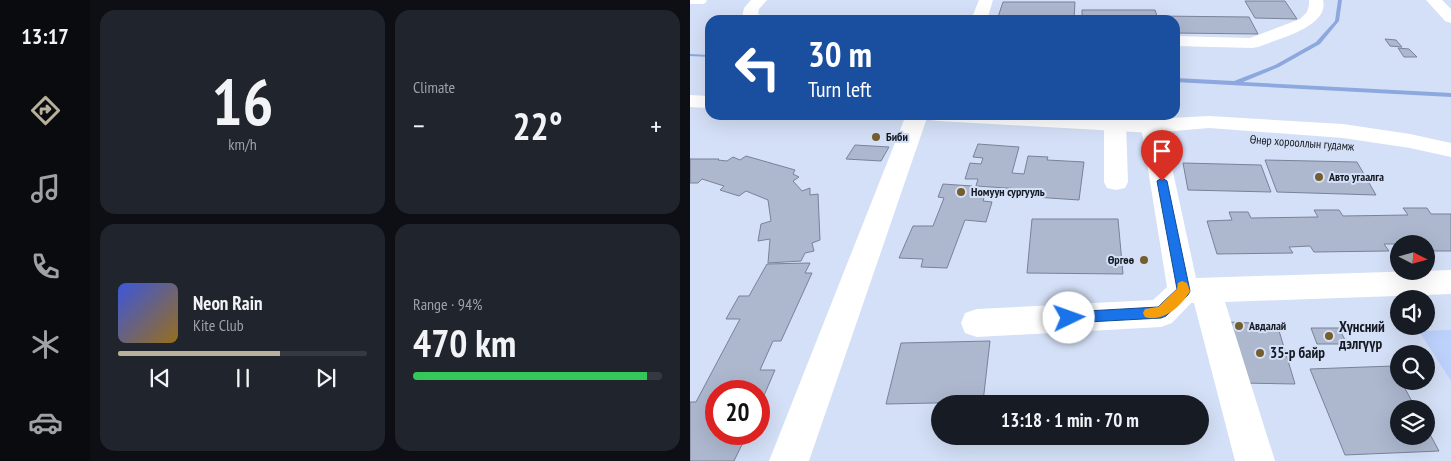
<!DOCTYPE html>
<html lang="en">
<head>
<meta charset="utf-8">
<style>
  :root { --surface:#171b24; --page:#20242c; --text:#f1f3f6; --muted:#9ea1a6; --line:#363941; --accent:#b9b09c }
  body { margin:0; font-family:"PT Sans Narrow",sans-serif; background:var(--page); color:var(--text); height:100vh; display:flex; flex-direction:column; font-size:19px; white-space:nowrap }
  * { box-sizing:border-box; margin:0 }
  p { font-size:16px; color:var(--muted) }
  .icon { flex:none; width:28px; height:28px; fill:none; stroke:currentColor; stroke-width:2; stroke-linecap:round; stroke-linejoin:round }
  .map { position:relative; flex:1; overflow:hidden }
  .panel { display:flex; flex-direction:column; gap:10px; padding:10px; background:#0d0f14; width:600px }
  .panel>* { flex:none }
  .banner { position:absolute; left:15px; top:15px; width:475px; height:105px; border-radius:15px; box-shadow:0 5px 20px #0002; background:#1a4fa0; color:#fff; overflow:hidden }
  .needle { width:32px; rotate:96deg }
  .tools { position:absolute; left:700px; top:235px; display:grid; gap:10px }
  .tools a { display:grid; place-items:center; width:45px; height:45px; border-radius:50%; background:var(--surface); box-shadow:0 5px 20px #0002; font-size:25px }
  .speed { position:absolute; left:15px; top:380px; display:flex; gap:10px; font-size:25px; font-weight:700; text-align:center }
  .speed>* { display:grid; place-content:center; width:65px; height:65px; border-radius:50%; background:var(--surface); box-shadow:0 5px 20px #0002; line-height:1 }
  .speed .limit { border:8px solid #d22; background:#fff; color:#111 }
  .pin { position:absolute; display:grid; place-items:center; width:42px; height:42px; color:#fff; margin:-51px -21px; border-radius:50% 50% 50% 0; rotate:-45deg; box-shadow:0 0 5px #0007 }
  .pin .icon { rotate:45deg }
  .me { position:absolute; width:55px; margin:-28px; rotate:87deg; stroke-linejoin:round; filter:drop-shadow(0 0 4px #0008) }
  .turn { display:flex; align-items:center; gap:18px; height:105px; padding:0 20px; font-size:22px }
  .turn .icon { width:65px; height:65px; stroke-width:2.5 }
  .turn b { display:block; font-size:35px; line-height:42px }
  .big { font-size:38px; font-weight:700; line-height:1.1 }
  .panel .tile { flex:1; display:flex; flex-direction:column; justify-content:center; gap:8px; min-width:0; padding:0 18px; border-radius:15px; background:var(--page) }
  .panel .dial { align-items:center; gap:0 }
  .dial b { font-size:65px; line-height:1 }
  .song { display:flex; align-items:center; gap:15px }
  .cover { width:60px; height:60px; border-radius:8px; background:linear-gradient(135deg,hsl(230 70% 55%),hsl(40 70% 35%)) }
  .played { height:5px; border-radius:2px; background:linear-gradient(90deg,var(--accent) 65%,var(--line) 65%) }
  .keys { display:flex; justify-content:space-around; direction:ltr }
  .heat { display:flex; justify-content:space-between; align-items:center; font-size:28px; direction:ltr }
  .charge { height:8px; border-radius:4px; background:linear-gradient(90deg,#34c759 94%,var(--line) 0) }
  .panel .tiles { flex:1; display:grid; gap:10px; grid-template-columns:repeat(2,1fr) }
  .trip { position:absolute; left:241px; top:395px; width:278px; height:50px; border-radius:25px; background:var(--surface); box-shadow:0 5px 20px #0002; font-weight:700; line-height:50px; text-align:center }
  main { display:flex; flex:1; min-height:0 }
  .tab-bar { display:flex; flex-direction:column; width:90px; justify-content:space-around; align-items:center; background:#090b0e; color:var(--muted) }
  .tab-bar .icon { width:35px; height:35px }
  .tab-bar .current { color:var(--accent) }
  .tab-bar b { font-size:22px; color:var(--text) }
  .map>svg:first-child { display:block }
  .green { fill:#bcd1fc }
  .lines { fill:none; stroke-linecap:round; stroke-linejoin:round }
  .stream { fill:#8da8de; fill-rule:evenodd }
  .building { fill:#adb8cf; stroke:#788298 }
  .minor { fill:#fff; fill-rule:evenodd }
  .major { fill:#fff; fill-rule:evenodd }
  .route { fill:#1a73e8; stroke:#114b97 }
  .slow { fill:#f59e0b }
  .poi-dot { fill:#755e2e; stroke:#d4e0f7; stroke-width:2 }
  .labels { text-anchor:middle; stroke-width:4; stroke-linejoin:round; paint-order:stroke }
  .poi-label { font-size:12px; font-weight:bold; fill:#151921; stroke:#d4e0f7; text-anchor:start }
  .street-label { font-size:12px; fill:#151921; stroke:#d4e0f7 }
  .near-poi-label { font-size:15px; font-weight:bold; fill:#151921; stroke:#d4e0f7; text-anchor:start }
</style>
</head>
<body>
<main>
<nav class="tab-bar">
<b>13:17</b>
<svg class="icon current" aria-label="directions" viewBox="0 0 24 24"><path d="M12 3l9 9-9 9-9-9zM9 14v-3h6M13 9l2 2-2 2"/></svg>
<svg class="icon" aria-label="music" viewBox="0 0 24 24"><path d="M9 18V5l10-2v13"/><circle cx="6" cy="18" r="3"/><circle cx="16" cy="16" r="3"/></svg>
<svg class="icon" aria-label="phone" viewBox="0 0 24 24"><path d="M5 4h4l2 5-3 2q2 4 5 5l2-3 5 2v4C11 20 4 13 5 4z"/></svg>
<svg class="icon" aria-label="climate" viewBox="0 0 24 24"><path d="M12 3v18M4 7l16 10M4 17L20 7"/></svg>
<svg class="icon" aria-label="car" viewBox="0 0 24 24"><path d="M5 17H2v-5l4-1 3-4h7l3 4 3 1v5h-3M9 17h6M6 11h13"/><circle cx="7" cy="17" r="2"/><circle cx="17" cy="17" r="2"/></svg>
</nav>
<section class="panel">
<div class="tiles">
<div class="tile dial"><b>16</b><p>km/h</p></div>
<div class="tile"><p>Climate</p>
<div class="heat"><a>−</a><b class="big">22°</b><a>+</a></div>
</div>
<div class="tile">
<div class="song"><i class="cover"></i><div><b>Neon Rain</b><p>Kite Club</p></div></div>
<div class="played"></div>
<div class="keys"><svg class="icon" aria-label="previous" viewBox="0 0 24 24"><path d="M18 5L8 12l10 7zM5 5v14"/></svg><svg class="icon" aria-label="pause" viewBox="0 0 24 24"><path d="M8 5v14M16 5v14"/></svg><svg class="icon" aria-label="next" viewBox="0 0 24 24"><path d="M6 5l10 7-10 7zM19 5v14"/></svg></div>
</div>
<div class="tile"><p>Range · 94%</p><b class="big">470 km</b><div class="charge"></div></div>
</div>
</section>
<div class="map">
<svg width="761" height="461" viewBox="0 0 761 461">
  <rect width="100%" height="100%" fill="#d4e0f7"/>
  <polygon class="green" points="761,330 761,381 729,331"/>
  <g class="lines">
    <g class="stream">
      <polygon points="648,0 652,0 649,21 630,44 589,67 553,82 761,93 761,97 485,82 485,78 544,81 585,65 626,42 645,21"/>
      <polygon points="0,54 20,55 20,57 0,56"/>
    </g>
  </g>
  <g class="building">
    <polygon points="555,1 595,1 607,19 565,18"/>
    <polygon points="313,2 385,2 384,18 308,17"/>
    <polygon points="392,10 465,10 467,16 559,17 568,34 485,33 485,20 392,20"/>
    <polygon points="695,39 706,40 712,47 700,46"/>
    <polygon points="708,48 719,49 727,57 714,57"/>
    <polygon points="288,144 329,147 322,173 334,174 338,156 358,157 357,160 394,162 389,200 329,196 331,189 286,186 288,179 275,179 280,163 291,164 293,158 283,157"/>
    <polygon points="165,145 199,147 191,161 156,159"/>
    <polygon points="56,156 105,170 103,174 109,177 103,181 112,191 120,188 120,195 128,194 130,240 122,243 124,251 115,253 111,261 78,263 80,239 68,241 71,224 81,221 78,200 56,191 49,196 30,190 34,186 12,179 8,183 0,183 0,159 29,159 28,160 37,161 43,157 50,160"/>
    <polygon points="575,160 667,162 686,195 587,192"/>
    <polygon points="493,163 571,165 581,192 498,190"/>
    <polygon points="253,184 282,186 281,190 296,191 293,201 302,202 296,222 275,220 257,268 231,267 233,259 209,258 223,226 243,226 254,198 248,197"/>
    <polygon points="713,208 737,208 741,214 761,214 761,251 736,251 736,244 694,244 699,251 624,252 620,246 599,247 603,253 527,254 517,221 542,220 539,212 558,212 561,218 628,217 624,210 649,210 653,216 718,215"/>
    <polygon points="342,219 428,219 433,274 337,273"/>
    <polygon points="120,263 115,273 122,273 91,341 83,341 70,370 85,370 69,407 69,391 26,391 26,434 57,434 44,461 0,461 0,402 6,402 50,319 36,319 49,296 59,296 77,264"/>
    <polygon points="537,322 587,324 605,384 551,383"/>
    <polygon points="621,328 649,328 657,344 627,344"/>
    <polygon points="300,341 293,402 196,404 211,343"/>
    <polygon points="703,366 709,377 709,381 711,381 726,409 709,409 709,436 736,436 736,427 749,451 655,455 620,369"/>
  </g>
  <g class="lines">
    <g class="minor">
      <polygon points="0,0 16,0 17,1 14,4 0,4"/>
      <polygon points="61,0 77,0 69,9 68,14 77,17 79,20 54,20 52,17 54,8"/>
      <polygon points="289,0 303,0 297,20 281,20"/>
      <path d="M619 0H633C640 27 587 39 568 47L562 48 485 46V36L560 38 610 19 617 12 619 5Z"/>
      <polygon points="736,0 752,0 761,9 761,23 755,21"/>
      <polygon points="216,115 238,115 119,461 79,461"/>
      <polygon points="425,117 433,119 436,124 438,182 435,188 426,190 417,188 414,182 414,124 417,119"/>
      <polygon points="462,119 470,121 473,126 506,278 761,270 761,294 535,302 585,461 545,461 504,303 501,303 482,323 471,327 287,337 275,333 271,323 275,313 287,309 463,300 477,287 451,126 454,121"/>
    </g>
    <g class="major">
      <polygon points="0,95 20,96 20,108 0,107"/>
      <polygon points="238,115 374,115 462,119 519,116 653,124 720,134 761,143 761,157 720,148 653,138 519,128 462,133 249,121 241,120"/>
    </g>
  </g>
  <polygon class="route" points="472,178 477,181 500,291 498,295 476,316 471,318 379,323 375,322 373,318 375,314 379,312 468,307 487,289 467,181"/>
  <path class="slow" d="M492 281 497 283 500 291C492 306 472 323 455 317L453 313 455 309 468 307 487 289 488 283Z"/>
  <g class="poi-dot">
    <circle cx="186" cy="137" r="5"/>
    <circle cx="629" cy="177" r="5"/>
    <circle cx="271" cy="192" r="5"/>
    <circle cx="454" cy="260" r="5"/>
    <circle cx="549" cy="326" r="5"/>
    <circle cx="639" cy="336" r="5"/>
    <circle cx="570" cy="353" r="5"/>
  </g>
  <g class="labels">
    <g class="poi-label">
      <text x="196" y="141">Биби</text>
      <text x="639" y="181">Авто угаалга</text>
      <text x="281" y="196">Номуун сургууль</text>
      <text x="444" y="264" text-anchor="end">Өргөө</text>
      <text x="559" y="330">Авдалай</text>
    </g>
    <g class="street-label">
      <text transform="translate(612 143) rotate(4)" y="4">Өнөр хорооллын гудамж</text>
    </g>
    <g class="near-poi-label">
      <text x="649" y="332">Хүнсний<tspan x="649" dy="17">дэлгүүр</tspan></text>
      <text x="580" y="358">35-р байр</text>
    </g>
  </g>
</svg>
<div class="tools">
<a><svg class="needle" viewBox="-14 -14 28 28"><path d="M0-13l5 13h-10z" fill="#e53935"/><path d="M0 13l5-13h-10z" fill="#9ea1a6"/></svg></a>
<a><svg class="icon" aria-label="sound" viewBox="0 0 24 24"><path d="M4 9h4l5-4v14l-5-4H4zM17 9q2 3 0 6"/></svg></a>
<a><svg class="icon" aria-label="search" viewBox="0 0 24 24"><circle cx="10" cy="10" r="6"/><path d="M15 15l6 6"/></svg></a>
<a><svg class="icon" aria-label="layers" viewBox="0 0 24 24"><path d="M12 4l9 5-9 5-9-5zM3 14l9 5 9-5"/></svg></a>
</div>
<div class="speed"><div class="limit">20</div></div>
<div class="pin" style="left:472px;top:181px;background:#d93025"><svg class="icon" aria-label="arrive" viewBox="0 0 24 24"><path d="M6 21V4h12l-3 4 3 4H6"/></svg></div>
<svg class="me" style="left:379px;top:318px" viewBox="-20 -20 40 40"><circle r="19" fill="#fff"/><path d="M0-13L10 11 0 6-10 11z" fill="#1a73e8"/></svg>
<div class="trip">13:18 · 1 min · 70 m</div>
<div class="banner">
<div class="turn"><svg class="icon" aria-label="left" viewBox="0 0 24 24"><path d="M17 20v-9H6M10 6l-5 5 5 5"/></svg><div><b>30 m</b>Turn left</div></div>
</div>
</div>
</main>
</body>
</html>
